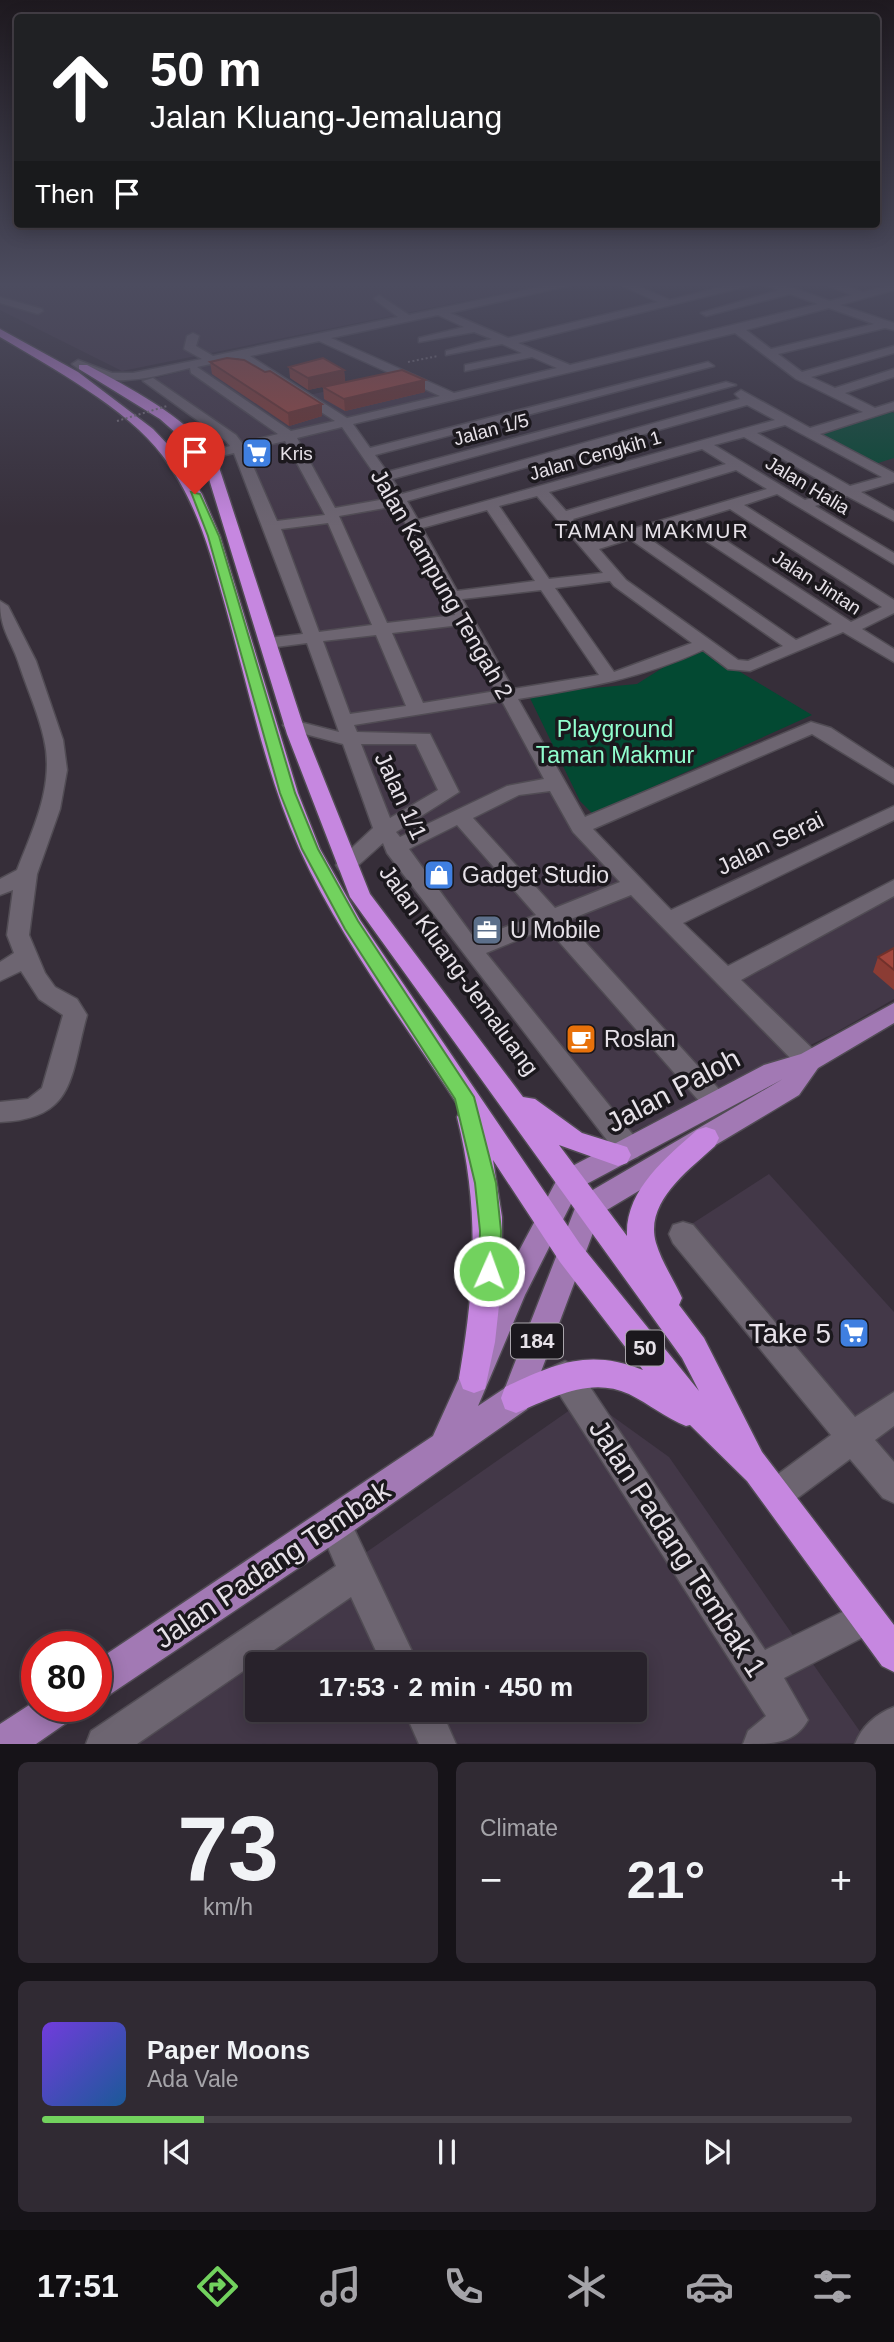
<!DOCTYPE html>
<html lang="en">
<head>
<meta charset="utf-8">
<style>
  :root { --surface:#28222b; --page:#302a33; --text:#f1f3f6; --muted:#a5a4a9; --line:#443f47; --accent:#72d25e }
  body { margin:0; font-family:Arial,sans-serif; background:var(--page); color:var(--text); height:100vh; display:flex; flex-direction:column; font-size:26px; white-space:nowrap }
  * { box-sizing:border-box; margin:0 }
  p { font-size:23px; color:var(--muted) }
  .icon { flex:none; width:38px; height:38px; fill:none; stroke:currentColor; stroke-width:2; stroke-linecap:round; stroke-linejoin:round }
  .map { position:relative; height:1744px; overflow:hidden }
  .sheet { display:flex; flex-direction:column; gap:18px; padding:18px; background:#161318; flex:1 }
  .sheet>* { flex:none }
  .guide { position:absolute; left:14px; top:14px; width:866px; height:214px; border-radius:7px; box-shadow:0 4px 18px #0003,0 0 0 2px var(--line); background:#202124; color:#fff; overflow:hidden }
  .speed { position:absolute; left:21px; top:1631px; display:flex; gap:14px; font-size:35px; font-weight:700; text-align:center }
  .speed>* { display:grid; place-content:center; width:91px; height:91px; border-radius:50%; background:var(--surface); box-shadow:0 4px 18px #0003,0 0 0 2px var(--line); line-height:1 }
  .speed .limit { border:10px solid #d22; background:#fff; color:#111 }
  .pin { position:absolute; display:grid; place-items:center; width:60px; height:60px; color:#fff; margin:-72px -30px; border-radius:50% 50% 50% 0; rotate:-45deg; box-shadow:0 0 7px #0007 }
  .pin .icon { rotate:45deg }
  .me { position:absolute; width:77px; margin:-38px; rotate:2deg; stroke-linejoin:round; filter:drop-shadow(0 0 5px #0008) }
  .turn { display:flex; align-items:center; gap:24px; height:147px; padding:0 21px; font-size:32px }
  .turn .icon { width:91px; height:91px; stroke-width:2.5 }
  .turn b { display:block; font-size:49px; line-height:60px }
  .then { display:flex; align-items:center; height:66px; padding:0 21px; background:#0003; gap:14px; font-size:26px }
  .big { font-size:52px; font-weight:800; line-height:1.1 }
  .sheet .tile { flex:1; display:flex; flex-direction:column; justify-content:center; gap:10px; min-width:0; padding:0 24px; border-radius:10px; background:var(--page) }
  .sheet .dial { align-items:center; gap:0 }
  .dial b { font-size:91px; line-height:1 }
  .song { display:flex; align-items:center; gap:21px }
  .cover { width:84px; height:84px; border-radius:10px; background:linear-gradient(135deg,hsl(260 70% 55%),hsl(210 70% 35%)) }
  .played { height:7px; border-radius:4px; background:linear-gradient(90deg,var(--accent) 20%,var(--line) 20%) }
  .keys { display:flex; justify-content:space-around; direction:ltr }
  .heat { display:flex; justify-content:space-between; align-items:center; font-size:38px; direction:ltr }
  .sheet .tiles { flex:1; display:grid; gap:18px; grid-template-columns:1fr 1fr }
  .tile:last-child { grid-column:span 2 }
  .trip { position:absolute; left:245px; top:1652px; width:402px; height:70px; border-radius:7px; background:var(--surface); box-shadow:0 4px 18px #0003,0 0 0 2px var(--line); font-weight:800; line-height:70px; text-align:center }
  .dock { display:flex; height:112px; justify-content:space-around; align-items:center; background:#100e11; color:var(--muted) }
  .dock .icon { width:49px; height:49px }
  .dock .active { color:var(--accent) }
  .dock b { font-size:32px; color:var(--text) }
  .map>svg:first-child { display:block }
  .built { fill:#433848; fill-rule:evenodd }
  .green { fill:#034932 }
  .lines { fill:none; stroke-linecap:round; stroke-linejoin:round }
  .minor-casing { stroke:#514c54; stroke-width:3 }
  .major-casing { stroke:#514c54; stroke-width:3 }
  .highway-casing { stroke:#514c54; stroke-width:3 }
  .path { stroke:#7a737c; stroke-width:2; stroke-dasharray:2 2.5; stroke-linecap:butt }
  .minor { fill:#6d6571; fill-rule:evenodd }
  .major { fill:#a279b4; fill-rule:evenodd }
  .highway { fill:#c687e0; fill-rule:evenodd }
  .path-bridge { stroke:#7a737c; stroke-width:2; stroke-dasharray:2 2.5; stroke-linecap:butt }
  .wall { fill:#8b3c34 }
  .shaded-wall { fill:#71312b }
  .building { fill:#a2463d; stroke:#71312b; stroke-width:2 }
  .route { fill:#72d25e; stroke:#4a883d; stroke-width:2 }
  .labels { text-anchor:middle; stroke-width:7; stroke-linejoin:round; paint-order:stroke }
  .far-street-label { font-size:19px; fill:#e6e1e8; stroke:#1b181d }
  .far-poi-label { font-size:19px; fill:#e6e1e8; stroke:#1b181d; text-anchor:start }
  .far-neighbourhood-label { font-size:21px; letter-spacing:2px; fill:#e6e1e8; stroke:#1b181d }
  .shield { fill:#1b181d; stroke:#a9a5ab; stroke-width:2 }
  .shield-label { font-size:21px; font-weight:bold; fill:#e6e1e8 }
  .street-label { font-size:23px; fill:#e6e1e8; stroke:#1b181d }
  .park-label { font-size:23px; fill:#90fece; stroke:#1b181d }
  .poi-label { font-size:23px; fill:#e6e1e8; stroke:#1b181d; text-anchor:start }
  .near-street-label { font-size:28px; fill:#e6e1e8; stroke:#1b181d }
  .near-poi-label { font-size:28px; fill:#e6e1e8; stroke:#1b181d; text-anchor:end }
</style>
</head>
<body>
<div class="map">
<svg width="894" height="1744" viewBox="0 0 894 1744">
  <rect width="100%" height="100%" fill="#362e39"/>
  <g class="built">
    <polygon points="0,282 558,282 122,371 0,310"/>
    <polygon points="247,355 309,395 399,375 445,395 338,421 396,503 554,796 715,978 894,883 894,999 835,1033 612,1142 394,859 236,452 226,439 144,381"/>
    <polygon points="769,1174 894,1312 894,1504 673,1236"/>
    <path d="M587 1398 669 1457 868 1743 92 1744ZM257 1664H635V1710H257Z"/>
  </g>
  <g class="green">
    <polygon points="889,411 894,413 894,458 875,464 813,432"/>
    <polygon points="697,646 812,715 593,814 580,801 528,694 637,684"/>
  </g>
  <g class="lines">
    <g class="minor-casing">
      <g id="minor">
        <path d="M562 282H584L450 313 508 338 658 302 614 282H629L670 300 741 282H776L830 301 852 295 819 282H835L863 292 894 284V290L840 305 894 323V330L885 328 778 354 802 372 894 346V353L811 377 835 388 894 369V377L845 393 875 408 894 402V410L820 434 894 473V482L861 492 894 511V521L847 496 815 506 894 553V564L777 494 744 505 894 600V613L862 629 894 649V662L843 632 750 671 728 669 703 650C641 679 584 688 518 699L585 817 811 722 831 728 894 769V784L812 734 593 829 671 910 894 806V820L683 923 728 966 894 880V896L741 980 818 1054 821 1061 818 1068 809 1071 800 1068 631 895 566 921 725 1096 729 1103 725 1110 716 1113 707 1110 547 928 486 953 638 1141 642 1149 638 1157 629 1160 620 1157 387 853 383 843 353 870H339L336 865 339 860 373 828 343 744 286 729 283 725 292 720 339 732 307 643 268 648 260 643 268 638 303 634 234 453 208 459 201 455 230 446 226 441 143 381 153 378 236 435 242 443 278 434 191 373 190 368C152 377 106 392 72 364L78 360 112 373H133L202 359 184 349 187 336 193 333 199 336 196 346 213 356 398 317 375 300 374 298 379 295 409 315ZM760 283 779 290 701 313 706 316 790 294 818 304 570 365 518 343ZM829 308 874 324 771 349 746 330ZM438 315 464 327 419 338V342L474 332 492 339 446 351V355L502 344 522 353 465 365V371L532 357 557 368 454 393 331 338ZM735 333 796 379 863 412 810 428 741 390 735 394 740 399 402 494 392 479 736 385 726 382 387 472 375 455 714 366 708 362 370 448 353 424ZM319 341 440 396 347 418 250 356ZM238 358 335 421 291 431 197 367ZM747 405 775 420 418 520 407 501ZM785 425 882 477 850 486 757 433ZM342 427 391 498 335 508 297 438ZM744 437 837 490 805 500 714 445ZM285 441 324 513 325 515 277 521 246 450ZM702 449 726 464 566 511 549 492ZM736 470 767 489 592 541 573 519ZM537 496 603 573 549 579 499 506ZM396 506 455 615 387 623 339 516ZM730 509 882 607 851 622 694 520ZM487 510 535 581 457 591 422 528ZM328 523 372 625 319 632 281 529ZM680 524 832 624 796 640 644 535ZM630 539 783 646 748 661 738 660 626 580 599 549ZM610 581 614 586 692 643 614 672 555 588ZM541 590 599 675 513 689 462 599ZM460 625 496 691 423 703 392 633ZM376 635 406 706 350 714 323 641ZM502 701 544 779 507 786 400 837 396 832 459 792 430 734 357 732 354 725ZM361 744H416L438 790 390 818ZM550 791 573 832 620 882 555 908 473 818 519 795ZM457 825 536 915 475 939 409 849Z"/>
        <polygon points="0,297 42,309 43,311 38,314 0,303"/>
        <path d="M0 601 8 606 36 661 63 740 67 770 60 809 37 874 29 935 45 973 55 987 77 999 87 1015C70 1076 76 1119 0 1122V1102L28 1099 42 1088 63 1015 39 999 21 971 0 981V962L14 953 7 935 13 890 0 895V879L17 870C33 829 55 784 44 739 39 715 28 691 20 667 12 640 0 632 0 601Z"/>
        <polygon points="683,1222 693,1225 855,1417 894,1392 894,1426 875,1440 894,1462 894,1503 883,1498 850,1459 788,1505 777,1510 766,1505 761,1494 766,1483 831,1435 673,1243 669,1234 673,1225"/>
        <path d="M565 1361 576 1366 765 1650 867 1600 879 1605 884 1617 879 1629 784 1678 808 1720C795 1744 772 1744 743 1744L748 1731 766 1716 554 1386 550 1376 554 1366Z"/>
        <polygon points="334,1508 346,1512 418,1664 382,1664 351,1597 137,1744 86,1744 91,1731 336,1566 318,1524 322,1512"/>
        <path d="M894 1707V1744H855C862 1726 876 1714 894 1707Z"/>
        <polygon points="404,1710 441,1710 456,1744 419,1744"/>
      </g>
    </g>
    <g class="major-casing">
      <g id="major">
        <path d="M894 1003V1023L818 1068 799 1095 600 1214 527 1409 346 1536 109 1695 96 1700V1661L433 1436 504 1279 561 1172 764 1065 801 1054ZM783 1079 579 1198 505 1388 478 1406 525 1295 579 1188Z"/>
        <polygon points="37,1700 37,1706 77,1706 72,1719 36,1744 0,1744 0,1724"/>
      </g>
    </g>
    <g class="highway-casing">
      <path id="highway" d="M0 329 78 372 153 429 171 448 202 494 220 536 298 793 320 849 360 920 580 1244 699 1391 682 1358 350 897 287 734 202 456 160 419 79 369V365H87C132 389 182 415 215 455L306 734 370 894 523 1097 535 1099 582 1133 627 1147 631 1155 627 1163 618 1166 559 1145 627 1236C625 1190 666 1158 697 1130L706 1127 715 1130 719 1138 715 1146C689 1170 644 1202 656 1243 662 1263 674 1280 682 1298L679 1305 704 1338 762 1452 894 1625V1672L882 1666 747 1481 690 1425 686 1426C666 1418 649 1404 629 1394 590 1376 552 1398 516 1413L505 1409 501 1398 505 1387C555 1364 588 1348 643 1370L560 1262 493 1160 502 1217V1278L495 1342 485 1389 474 1393 463 1389 459 1378C475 1285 480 1210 457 1117L461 1110C406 1025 341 941 299 848 265 772 248 686 225 605 210 551 196 500 162 455 128 409 49 366 0 337Z"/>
    </g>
    <polyline class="path" points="408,362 438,356"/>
    <use href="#minor" class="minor"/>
    <use href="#major" class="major"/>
    <use href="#highway" class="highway"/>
    <polyline class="path-bridge" points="117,421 167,406"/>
  </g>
  <g class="wall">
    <polygon points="210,362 265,372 322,404 322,416 289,426 212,374"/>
    <polygon points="289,367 344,370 345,382 308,390 290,378"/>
    <polygon points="323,387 425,392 345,411 324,399"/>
    <polygon points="894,948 894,990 873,972 878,957"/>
  </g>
  <g class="shaded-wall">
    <polygon points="344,370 345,382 308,390 308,378"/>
    <polygon points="425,380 425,392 345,411 344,399"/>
    <polygon points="322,404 322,416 289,426 288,413"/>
  </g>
  <g class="building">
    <polygon points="227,358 244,360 265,372 270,371 322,404 288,413 210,362"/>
    <polygon points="323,358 344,370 308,378 289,367"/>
    <polygon points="402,370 425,380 344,399 323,387"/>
    <polygon points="894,948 894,970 878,957"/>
  </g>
  <linearGradient id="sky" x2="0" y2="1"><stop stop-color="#1e191f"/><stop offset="0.54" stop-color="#4c4c5f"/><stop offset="1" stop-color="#4c4c5f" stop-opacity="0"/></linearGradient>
  <rect width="894" height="527" fill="url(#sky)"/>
  <polygon class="route" points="191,492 200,494 219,536 295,793 318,849 358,921 474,1097 496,1183 501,1231 500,1271 497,1278 489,1281 482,1278 479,1271 480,1231 475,1183 455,1099 345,929 302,849 280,793 208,536"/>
  <defs>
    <g id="supermarket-square" transform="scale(1.575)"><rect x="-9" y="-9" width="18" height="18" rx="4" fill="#3f7fe0" stroke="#1b181d"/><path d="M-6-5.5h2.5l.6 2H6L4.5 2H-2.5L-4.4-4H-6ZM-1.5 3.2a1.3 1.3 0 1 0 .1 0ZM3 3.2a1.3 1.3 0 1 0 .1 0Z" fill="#fff"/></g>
    <g id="shop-square" transform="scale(1.575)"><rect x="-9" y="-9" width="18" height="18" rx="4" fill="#3f7fe0" stroke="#1b181d"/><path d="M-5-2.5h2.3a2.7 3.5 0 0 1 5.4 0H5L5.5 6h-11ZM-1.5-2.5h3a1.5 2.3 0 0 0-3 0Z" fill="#fff"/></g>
    <g id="office-square" transform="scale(1.575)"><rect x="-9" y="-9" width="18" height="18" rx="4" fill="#5c6f8a" stroke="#1b181d"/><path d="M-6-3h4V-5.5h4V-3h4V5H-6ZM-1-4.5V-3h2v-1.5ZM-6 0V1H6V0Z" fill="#fff"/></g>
    <g id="cafe-square" transform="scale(1.575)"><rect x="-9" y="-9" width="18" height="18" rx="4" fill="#e8710a" stroke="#1b181d"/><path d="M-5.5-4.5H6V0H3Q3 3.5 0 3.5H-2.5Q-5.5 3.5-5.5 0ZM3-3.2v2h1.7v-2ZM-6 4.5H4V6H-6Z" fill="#fff"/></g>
  </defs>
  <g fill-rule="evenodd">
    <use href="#supermarket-square" x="257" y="453"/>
    <use href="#shop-square" x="439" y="875"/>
    <use href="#office-square" x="487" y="930"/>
    <use href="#cafe-square" x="581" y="1039"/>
    <use href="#supermarket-square" x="854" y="1333"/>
  </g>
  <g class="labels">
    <g class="far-street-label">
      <text transform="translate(491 429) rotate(-15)" y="7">Jalan 1/5</text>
      <text transform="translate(595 455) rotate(-16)" y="7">Jalan Cengkih 1</text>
      <text transform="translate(808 485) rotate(31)" y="7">Jalan Halia</text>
      <text transform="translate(817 582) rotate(33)" y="7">Jalan Jintan</text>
    </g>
    <g class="far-poi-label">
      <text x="280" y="460">Kris</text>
    </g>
    <g class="far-neighbourhood-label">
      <text x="652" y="538">TAMAN MAKMUR</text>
    </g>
    <g class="shield">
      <rect x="511" y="1323.5" width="52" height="35" rx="5"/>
      <rect x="626" y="1330.5" width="38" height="35" rx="5"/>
    </g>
    <g class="shield-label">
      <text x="537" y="1348">184</text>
      <text x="645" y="1355">50</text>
    </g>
    <g class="street-label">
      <text transform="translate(442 584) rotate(60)" y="8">Jalan Kampung Tengah 2</text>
      <text transform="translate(401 796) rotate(65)" y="8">Jalan 1/1</text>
      <text transform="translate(770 843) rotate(-26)" y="8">Jalan Serai</text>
      <text transform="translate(459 970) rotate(54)" y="8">Jalan Kluang-Jemaluang</text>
    </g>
    <g class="park-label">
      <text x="615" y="737">Playground<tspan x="615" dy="26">Taman Makmur</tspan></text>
    </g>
    <g class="poi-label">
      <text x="462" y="883">Gadget Studio</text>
      <text x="510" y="938">U Mobile</text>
      <text x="604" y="1047">Roslan</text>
    </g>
    <g class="near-street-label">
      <text transform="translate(673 1090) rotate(-28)" y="10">Jalan Paloh</text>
      <text transform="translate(678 1548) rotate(57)" y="10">Jalan Padang Tembak 1</text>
      <text transform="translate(272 1564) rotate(-34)" y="10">Jalan Padang Tembak</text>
    </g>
    <g class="near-poi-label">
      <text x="831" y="1343">Take 5</text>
    </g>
  </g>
</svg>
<div class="speed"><div class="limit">80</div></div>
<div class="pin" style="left:195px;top:494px;background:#d93025"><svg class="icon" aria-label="arrive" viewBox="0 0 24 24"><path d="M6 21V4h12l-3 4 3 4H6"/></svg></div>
<svg class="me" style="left:489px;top:1271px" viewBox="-20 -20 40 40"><circle r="17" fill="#72d25e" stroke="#fff" stroke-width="3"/><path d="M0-11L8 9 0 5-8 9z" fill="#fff"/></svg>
<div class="trip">17:53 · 2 min · 450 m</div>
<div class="guide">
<div class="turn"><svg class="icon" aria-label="ahead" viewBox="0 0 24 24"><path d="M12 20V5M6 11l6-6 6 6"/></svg><div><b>50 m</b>Jalan Kluang-Jemaluang</div></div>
<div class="then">Then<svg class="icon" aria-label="arrive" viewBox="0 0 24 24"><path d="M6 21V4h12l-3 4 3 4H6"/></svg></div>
</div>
</div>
<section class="sheet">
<div class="tiles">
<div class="tile dial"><b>73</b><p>km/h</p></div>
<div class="tile"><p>Climate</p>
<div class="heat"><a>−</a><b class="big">21°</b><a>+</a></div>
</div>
<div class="tile">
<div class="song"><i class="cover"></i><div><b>Paper Moons</b><p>Ada Vale</p></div></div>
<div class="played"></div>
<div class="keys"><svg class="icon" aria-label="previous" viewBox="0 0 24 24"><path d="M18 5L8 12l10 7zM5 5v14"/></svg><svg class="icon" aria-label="pause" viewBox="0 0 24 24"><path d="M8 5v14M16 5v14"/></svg><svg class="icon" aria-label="next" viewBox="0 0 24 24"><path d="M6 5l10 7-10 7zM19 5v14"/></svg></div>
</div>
</div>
</section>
<nav class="dock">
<b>17:51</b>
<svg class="icon active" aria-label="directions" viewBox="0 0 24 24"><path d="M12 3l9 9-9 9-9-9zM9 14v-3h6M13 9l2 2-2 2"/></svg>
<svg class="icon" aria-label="music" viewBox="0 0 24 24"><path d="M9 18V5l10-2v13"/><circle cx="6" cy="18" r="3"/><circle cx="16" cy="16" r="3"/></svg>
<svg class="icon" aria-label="phone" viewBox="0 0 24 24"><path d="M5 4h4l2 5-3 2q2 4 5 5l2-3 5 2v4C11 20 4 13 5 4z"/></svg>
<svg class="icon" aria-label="climate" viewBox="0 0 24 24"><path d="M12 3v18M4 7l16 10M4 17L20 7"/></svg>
<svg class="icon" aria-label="car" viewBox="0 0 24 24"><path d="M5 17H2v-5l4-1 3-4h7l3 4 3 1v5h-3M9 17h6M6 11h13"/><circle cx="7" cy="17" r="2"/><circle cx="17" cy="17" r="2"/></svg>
<svg class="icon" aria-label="filters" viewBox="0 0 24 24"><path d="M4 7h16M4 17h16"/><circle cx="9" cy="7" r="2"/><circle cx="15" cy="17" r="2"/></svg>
</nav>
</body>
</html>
